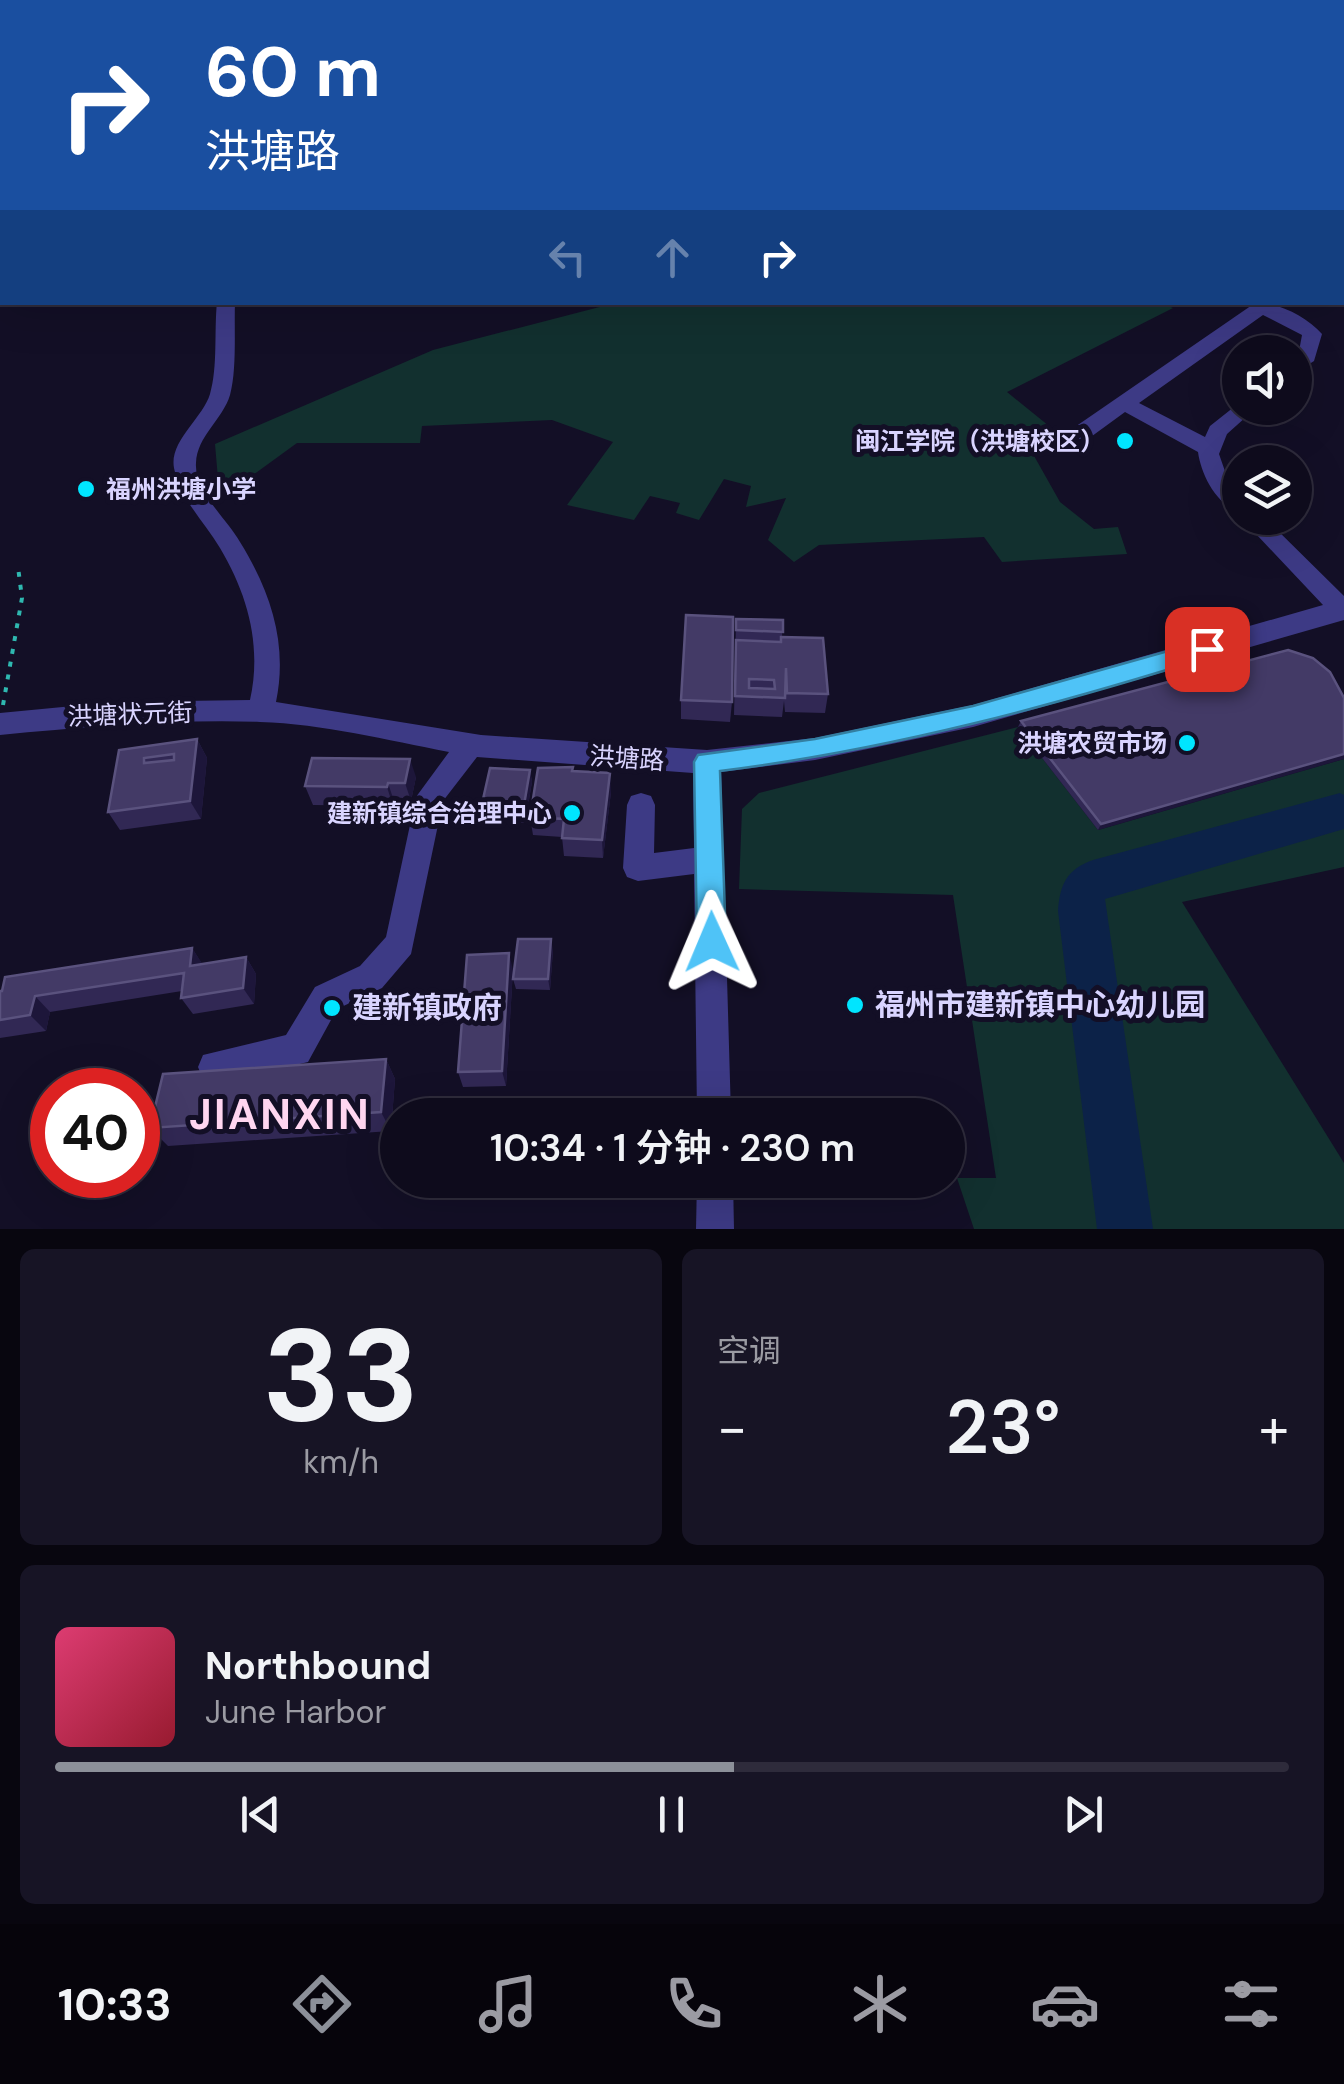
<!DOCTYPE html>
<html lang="zh">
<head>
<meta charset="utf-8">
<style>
  :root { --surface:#0e0b1c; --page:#171425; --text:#f1f3f6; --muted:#9b9ba3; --line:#2e2b3b; --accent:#8c9099 }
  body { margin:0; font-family:"DM Sans","Noto Sans SC",sans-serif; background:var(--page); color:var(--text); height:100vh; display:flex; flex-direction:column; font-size:38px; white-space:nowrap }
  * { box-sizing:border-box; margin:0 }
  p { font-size:32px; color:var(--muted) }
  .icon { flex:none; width:55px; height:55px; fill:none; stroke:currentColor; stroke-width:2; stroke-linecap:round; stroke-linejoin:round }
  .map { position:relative; height:1229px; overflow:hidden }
  .drawer { display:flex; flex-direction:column; gap:20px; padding:20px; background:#08060f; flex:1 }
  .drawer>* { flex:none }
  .guide { position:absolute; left:0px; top:0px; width:1345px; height:305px; box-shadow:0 10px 40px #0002,0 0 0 2px var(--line); background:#1a4fa0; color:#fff; overflow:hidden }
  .controls { position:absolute; left:1222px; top:335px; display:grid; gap:20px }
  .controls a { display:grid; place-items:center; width:90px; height:90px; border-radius:50%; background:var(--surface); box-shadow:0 10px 40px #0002,0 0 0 2px var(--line); font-size:50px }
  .speed { position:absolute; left:30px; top:1068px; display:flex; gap:20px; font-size:50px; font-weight:700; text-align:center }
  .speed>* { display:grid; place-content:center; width:130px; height:130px; border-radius:50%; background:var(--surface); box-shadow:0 10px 40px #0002,0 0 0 2px var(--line); line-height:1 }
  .speed .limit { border:15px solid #d22; background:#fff; color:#111 }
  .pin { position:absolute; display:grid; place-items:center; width:85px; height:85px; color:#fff; margin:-42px; border-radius:20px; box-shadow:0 5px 15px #0006 }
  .me { position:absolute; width:110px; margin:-55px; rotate:359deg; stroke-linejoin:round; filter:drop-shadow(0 0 8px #0008) }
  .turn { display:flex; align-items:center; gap:35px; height:210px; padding:0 40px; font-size:45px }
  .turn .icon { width:130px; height:130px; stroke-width:2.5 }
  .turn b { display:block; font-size:70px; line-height:85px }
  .lanes { display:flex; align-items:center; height:95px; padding:0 40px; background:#0003; justify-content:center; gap:50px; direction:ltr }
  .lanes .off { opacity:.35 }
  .big { font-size:75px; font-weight:600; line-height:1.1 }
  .drawer .card { flex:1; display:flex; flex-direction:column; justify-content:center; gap:15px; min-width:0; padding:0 35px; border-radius:15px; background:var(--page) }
  .drawer .dial { align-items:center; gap:0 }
  .dial b { font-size:130px; line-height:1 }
  .song { display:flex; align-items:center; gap:30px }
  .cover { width:120px; height:120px; border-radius:15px; background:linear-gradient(135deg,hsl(340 70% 55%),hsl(350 70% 35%)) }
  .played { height:10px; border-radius:5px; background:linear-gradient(90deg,var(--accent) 55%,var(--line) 55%) }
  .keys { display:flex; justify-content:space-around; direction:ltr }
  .heat { display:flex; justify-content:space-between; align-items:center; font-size:55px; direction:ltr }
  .drawer .tiles { flex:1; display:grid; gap:20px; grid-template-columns:1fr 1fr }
  .card:last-child { grid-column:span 2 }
  .trip { position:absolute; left:380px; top:1098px; width:585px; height:100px; border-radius:50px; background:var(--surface); box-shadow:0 10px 40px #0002,0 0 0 2px var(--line); font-weight:600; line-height:100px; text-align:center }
  .tab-bar { display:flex; height:160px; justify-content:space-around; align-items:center; background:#06040b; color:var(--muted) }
  .tab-bar .icon { width:70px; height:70px }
  .tab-bar .active { color:var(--accent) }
  .tab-bar b { font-size:45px; color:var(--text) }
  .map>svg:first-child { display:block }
  .green { fill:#12302f }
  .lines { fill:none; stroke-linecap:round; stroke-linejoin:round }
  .river { fill:#0c2248; fill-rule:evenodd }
  .path { stroke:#2fb8b0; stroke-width:4; stroke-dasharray:5 8; stroke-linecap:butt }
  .minor { fill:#3d3a85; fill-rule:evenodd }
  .major { fill:#c25bff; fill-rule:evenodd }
  .highway { fill:#ff4fa3; fill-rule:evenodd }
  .wall { fill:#312854 }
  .shaded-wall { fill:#1d163a }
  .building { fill:#433a66; stroke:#5a527e; stroke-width:2.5; fill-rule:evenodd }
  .route { fill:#4fc3f7; stroke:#337fa1; stroke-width:2.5 }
  .poi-dot { fill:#00e5ff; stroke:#130f26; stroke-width:4 }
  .labels { text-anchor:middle; stroke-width:10; stroke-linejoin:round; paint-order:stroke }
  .poi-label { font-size:25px; font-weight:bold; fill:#d9d4ff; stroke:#130f26; text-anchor:end }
  .street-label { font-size:25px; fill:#d9d4ff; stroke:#130f26 }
  .near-poi-label { font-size:30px; font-weight:bold; fill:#d9d4ff; stroke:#130f26; text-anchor:start }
  .near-district-label { font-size:42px; font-weight:bold; letter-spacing:2.5px; fill:#ffd6f0; stroke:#130f26 }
</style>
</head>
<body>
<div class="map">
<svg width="1344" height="1229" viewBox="0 0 1344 1229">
  <rect width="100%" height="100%" fill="#130f26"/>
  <g class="green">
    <polygon points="662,0 1344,0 1344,128 1342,2 647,2"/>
    <polygon points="1161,303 1173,308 1007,392 1049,426 1020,431 1060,502 1094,529 1118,527 1127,554 1002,562 984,537 819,545 794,562 768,540 786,498 746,507 751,486 724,479 699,520 676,513 680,503 650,496 634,520 567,505 613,442 552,420 422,426 420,443 297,443 238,486 218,479 215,444 433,350 615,303"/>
    <polygon points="1018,727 1098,830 1344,759 1344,867 1182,902 1344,1163 1344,1229 974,1229 957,1178 996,1178 953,895 739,889 742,809 759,793"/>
  </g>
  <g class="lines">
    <path class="river" d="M1340 793 1344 795V829L1105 899 1153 1229H1097L1058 911C1060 884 1067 869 1093 860Z"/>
    <polyline class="path" points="3,705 22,598 18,567"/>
    <g class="minor">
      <path d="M217 302H235C234 329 237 370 230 395 223 419 197 436 196 463 194 491 227 519 240 542 271 592 288 644 276 702L481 735 707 750 815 738 973 705 1323 605 1241 518H1265L1344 596V620L973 727 815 760 721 772 731 1115H697L694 874 638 881 627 877 623 868 627 805 631 796 641 793 651 796 655 805 654 853 694 848 693 773 477 757 443 801 411 954 382 988 337 1009 308 1062 215 1084 203 1079 198 1067 203 1055 286 1035 315 987 360 966 386 937 416 797 449 752C387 740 323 724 260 722 173 719 86 727 0 735V713L115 702 250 700C262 646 248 595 220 548 204 521 180 499 174 468 169 441 203 418 210 394 218 367 214 331 217 302Z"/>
      <path d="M1255 303C1278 302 1307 317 1322 334L1314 361 1295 373 1302 335 1263 315 1139 403 1205 437 1210 426 1239 403 1240 408H1256L1227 434 1219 454 1227 477 1240 490V512C1216 505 1201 474 1198 452L1125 412 1088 439H1072L1069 434 1072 429Z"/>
      <polygon points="697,1180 733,1180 734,1229 696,1229"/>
    </g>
    <polygon class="major" points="2,8 2,16 0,17 0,9"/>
    <polygon class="highway" points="0,0 9,0 0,5"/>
  </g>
  <g class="wall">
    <polygon points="1198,0 1267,0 1266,2 1197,2"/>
    <polygon points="736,619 783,620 782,637 828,694 825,713 785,712 784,701 782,717 734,715"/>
    <polygon points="1313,658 1098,830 1018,727 1021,721"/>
    <polygon points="681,700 732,702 730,722 681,719"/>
    <polygon points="197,739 207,758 201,819 120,830 108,812 119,750"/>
    <polygon points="530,770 532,782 525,823 484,821 481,808"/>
    <polygon points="574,771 611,792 603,858 564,856 562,837 533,835 530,817"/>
    <polygon points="416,777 411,801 394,801 393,806 313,805 305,786"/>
    <polygon points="192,948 202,964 246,957 256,974 254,1004 193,1014 181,998 182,991 50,1012 46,1031 0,1038 0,991"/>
    <polygon points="553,950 550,990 516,989 513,979"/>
    <polygon points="513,970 506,1086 463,1087 458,1072"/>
    <polygon points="386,1059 395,1079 391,1131 168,1146 150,1128"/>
  </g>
  <g class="shaded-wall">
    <polygon points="197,739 207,758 201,819 190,801"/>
    <polygon points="1344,754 1344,759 1098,830 1101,824"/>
    <polygon points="410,759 416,777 411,801 405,783"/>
    <polygon points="530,770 532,782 525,823 523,811"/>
    <polygon points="610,773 611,792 603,858 602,840"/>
    <polygon points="388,783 394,801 393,806 387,787"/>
    <polygon points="551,939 553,950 550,990 548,979"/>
    <polygon points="192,948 203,965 190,966"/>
    <polygon points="509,953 513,970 506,1086 502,1071"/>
    <polygon points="246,957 256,974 254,1004 243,988"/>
    <polygon points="35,996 50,1012 46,1031 30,1015"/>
    <polygon points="386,1059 395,1079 391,1131 381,1112"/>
  </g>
  <g class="building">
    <polygon points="686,615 733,617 732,702 681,700"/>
    <polygon points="736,619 783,620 783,632 736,630"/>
    <path d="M781 637 823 638 828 694 787 693 786 668 785 698 735 696 736 640 781 642ZM749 679 774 680 775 689 749 688Z"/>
    <polygon points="1288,650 1313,658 1330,672 1344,698 1344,754 1101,824 1021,721"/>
    <path d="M197 739 190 801 108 812 119 750ZM174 754V760L144 763V758Z"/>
    <polygon points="312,758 410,759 405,783 388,783 387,787 305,786"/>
    <polygon points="573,767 572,771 610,773 602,840 562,838 564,819 530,817 538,768"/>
    <polygon points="490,768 530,770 523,811 481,808"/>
    <polygon points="518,939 551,939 548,979 513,979"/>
    <polygon points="192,948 190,966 246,957 243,988 181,998 184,973 35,996 30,1015 0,1020 0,991 2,991 5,977"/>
    <polygon points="509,953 502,1071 458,1072 467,955"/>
    <polygon points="386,1059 381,1112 150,1128 163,1074"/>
  </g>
  <path class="route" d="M1207 640 1215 642 1218 649 1215 655C1053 706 889 750 720 771L726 942 722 952 712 956 701 952 697 942 694 762 698 755 815 739 973 706Z"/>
  <g class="poi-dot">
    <circle cx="1125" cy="441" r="10"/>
    <circle cx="86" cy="489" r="10"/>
    <circle cx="1187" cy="743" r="10"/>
    <circle cx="572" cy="813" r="10"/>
    <circle cx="855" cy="1005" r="10"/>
    <circle cx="332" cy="1008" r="10"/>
  </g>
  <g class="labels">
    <g class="poi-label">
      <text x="1105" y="450">闽江学院（洪塘校区）</text>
      <text x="106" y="498" text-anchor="start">福州洪塘小学</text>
      <text x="1167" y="752">洪塘农贸市场</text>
      <text x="552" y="822">建新镇综合治理中心</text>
    </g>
    <g class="street-label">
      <text transform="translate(130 714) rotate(-2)" y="9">洪塘状元街</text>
      <text transform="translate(627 758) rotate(4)" y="9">洪塘路</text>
    </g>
    <g class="near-poi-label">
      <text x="875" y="1015">福州市建新镇中心幼儿园</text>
      <text x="352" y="1018">建新镇政府</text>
    </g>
    <g class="near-district-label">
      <text x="280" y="1129">JIANXIN</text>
    </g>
  </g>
</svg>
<div class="controls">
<a><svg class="icon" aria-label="sound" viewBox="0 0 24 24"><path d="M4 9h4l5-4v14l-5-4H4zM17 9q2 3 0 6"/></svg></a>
<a><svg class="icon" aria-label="layers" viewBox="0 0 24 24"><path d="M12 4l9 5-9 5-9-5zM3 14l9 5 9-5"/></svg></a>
</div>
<div class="speed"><div class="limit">40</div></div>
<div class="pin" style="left:1207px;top:649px;background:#d93025"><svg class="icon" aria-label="arrive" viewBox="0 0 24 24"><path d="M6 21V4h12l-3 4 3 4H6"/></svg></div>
<svg class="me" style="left:712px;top:942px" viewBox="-20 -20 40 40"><path d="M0-17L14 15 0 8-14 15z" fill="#4fc3f7" stroke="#fff" stroke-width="4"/></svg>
<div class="trip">10:34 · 1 分钟 · 230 m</div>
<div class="guide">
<div class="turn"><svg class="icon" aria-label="right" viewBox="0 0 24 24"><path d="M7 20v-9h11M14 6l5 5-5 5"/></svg><div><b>60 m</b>洪塘路</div></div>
<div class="lanes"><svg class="icon off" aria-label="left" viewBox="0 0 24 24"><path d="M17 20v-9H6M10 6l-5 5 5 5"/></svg><svg class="icon off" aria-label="ahead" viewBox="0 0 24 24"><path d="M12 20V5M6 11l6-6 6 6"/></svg><svg class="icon" aria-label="right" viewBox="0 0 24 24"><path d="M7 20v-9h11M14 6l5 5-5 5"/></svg></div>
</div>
</div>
<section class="drawer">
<div class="tiles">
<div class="card dial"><b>33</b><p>km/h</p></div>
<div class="card"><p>空调</p>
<div class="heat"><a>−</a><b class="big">23°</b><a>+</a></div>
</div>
<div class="card">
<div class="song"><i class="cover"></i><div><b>Northbound</b><p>June Harbor</p></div></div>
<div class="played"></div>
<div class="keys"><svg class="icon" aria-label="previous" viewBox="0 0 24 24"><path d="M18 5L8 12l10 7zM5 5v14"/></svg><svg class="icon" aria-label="pause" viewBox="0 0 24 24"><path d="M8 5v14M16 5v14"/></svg><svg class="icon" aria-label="next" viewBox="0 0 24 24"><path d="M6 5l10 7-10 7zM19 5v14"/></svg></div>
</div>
</div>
</section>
<nav class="tab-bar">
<b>10:33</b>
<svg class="icon active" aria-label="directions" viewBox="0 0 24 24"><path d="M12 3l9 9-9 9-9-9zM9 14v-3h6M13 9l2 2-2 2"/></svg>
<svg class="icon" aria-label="music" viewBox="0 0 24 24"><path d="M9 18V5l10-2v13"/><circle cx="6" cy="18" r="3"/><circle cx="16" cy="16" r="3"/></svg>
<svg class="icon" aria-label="phone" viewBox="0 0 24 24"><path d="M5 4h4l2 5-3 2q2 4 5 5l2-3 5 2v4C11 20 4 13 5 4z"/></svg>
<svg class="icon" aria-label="climate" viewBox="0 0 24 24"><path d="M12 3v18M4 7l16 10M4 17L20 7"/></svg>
<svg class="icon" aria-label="car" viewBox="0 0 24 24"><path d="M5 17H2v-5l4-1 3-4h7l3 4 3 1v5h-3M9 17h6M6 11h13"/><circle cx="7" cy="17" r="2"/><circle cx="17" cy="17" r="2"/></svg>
<svg class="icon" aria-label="filters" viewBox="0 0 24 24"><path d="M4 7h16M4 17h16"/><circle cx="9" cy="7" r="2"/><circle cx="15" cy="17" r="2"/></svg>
</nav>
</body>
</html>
